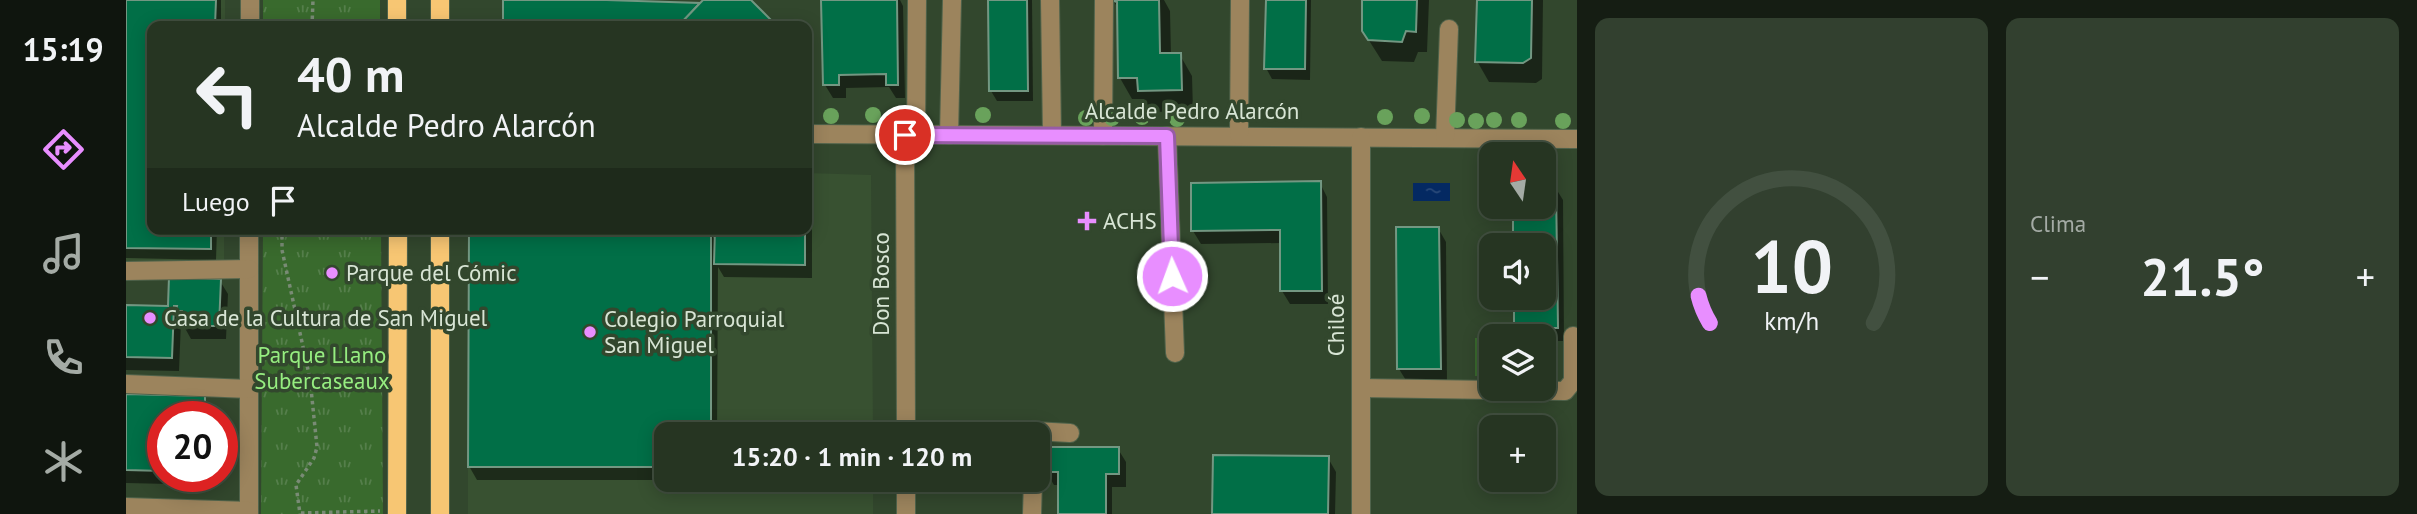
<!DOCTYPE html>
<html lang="es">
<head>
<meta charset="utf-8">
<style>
  :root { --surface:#263522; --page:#32402f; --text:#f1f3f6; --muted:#a4aba5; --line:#425040; --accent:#e88eff }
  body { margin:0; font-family:"PT Sans",sans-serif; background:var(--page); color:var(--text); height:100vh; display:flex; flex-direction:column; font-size:26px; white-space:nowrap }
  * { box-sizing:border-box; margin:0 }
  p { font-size:23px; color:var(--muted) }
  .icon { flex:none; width:38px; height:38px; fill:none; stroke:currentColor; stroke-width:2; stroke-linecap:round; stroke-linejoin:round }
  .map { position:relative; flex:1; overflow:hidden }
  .panel { display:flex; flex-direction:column; gap:18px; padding:18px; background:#151d13; width:840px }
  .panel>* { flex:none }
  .hud { position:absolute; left:21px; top:21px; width:665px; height:214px; border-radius:14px; box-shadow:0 4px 18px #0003,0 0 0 2px var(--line); background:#263522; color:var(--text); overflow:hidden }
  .needle { width:46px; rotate:347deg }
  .buttons { position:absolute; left:1353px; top:142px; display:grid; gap:14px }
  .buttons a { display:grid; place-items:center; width:77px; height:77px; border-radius:14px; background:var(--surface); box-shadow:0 4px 18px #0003,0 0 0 2px var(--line); font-size:35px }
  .speed { position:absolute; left:21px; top:401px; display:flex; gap:14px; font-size:35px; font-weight:700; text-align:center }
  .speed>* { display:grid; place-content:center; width:91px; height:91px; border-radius:50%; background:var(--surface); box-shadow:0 4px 18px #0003,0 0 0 2px var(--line); line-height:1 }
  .speed .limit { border:10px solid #d22; background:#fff; color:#111 }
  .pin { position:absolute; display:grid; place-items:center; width:60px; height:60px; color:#fff; margin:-30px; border:4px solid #fff; border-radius:50%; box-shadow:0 2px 7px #0007 }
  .me { position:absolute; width:77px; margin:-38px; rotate:358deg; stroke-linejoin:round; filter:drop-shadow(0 0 5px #0008) }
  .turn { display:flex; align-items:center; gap:24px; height:147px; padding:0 35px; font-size:32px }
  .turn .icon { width:91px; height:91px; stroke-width:2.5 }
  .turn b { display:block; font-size:49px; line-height:60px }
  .then { display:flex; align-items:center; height:66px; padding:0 35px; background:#0003; gap:14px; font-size:26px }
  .big { font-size:52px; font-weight:700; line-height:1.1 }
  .panel .tile { flex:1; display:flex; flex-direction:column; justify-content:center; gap:10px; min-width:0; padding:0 24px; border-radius:14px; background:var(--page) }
  .panel .dial { align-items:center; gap:0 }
  .dial svg { height:182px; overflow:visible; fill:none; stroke:var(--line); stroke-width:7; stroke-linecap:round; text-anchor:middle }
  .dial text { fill:var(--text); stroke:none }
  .heat { display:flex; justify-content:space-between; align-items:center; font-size:38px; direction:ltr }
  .panel .tiles { flex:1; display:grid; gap:18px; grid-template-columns:repeat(2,1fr) }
  .trip { position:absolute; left:528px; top:422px; width:396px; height:70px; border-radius:14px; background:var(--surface); box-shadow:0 4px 18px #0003,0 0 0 2px var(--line); font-weight:700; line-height:70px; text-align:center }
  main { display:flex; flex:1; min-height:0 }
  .dock { display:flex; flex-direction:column; width:126px; justify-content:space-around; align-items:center; background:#0f150e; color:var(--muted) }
  .dock .icon { width:49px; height:49px }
  .dock .active { color:var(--accent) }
  .dock b { font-size:32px; color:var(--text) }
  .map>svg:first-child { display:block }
  .built { fill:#385131 }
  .green { fill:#396a2d }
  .park { fill:url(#park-tufts) }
  .water { fill:url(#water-ripples) }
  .shadow { fill:#0007 }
  .building { fill:#016f47; stroke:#739782; stroke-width:2 }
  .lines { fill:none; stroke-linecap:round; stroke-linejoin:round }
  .minor-casing { stroke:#50634b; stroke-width:20 }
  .major-casing { stroke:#50634b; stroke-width:20 }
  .path { stroke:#798b75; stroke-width:3.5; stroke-dasharray:3.5 3.5; stroke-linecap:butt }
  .minor { stroke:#9c845d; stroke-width:18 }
  .major { stroke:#f7c673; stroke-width:18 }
  .tree { fill:#69a25b }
  .route-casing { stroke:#975ca6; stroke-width:18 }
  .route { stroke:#e88eff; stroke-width:12 }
  .poi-dot { fill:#e88eff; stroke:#32472d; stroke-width:2.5 }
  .labels { text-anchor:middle; stroke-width:7; stroke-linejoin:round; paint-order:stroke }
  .street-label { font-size:23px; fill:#d8e5d5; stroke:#32472d }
  .poi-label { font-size:23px; fill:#d8e5d5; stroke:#32472d; text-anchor:start }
  .park-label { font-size:23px; fill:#96ed80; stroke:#32472d }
</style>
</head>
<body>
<main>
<nav class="dock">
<b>15:19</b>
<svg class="icon active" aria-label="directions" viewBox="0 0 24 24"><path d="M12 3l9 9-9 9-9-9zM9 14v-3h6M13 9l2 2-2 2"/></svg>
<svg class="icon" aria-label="music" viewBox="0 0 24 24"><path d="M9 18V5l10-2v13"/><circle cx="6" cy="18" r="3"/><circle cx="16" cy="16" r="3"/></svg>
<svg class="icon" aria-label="phone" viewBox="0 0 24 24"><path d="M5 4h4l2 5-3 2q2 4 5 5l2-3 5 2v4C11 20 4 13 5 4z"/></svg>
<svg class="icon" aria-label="climate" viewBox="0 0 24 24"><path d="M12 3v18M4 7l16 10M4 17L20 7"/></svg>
</nav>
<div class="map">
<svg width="1451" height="514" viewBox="0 0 1451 514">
  <defs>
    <pattern id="park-tufts" width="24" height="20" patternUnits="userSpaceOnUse" patternTransform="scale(1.75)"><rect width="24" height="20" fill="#396a2d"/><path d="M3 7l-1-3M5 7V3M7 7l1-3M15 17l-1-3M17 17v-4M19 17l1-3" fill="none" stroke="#557f4b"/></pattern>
    <pattern id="water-ripples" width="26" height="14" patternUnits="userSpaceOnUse" patternTransform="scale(1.75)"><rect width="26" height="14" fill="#042962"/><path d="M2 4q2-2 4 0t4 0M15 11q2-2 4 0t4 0" fill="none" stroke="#284878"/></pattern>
  </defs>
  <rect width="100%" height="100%" fill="#32472d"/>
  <g class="built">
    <polygon points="0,0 99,0 99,26 26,26 26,229 98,229 98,263 0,264"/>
    <polygon points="681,173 745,175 747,434 585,434 585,231 560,229 681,229"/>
    <polygon points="342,467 541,467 541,480 747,480 747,514 342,514"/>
  </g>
  <g class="green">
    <rect x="1349" y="338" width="16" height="38"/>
    <rect x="1418" y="338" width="12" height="38"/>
  </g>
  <g class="park">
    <rect x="137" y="0" width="117" height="26"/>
    <polygon points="137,229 255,229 257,514 135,514"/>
  </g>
  <rect class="water" x="1287" y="183" width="37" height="18"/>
  <g class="shadow">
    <polygon points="0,0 95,0 95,26 26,26 26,229 91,229 90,260 0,258"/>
    <polygon points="379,0 573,4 580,0 622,0 647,26 379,26"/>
    <polygon points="697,0 774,0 777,6 779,98 770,98 763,87 720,88 720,98 707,98 699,85"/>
    <polygon points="863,0 906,0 907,101 871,101 865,91"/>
    <polygon points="987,0 1038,0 1044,11 1045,55 1054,55 1066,76 1067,111 1026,112 1018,99 1006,99 994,78 993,10"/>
    <polygon points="1141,0 1185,0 1184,80 1146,79 1140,68"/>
    <polygon points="1238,0 1303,0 1301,52 1292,52 1288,62 1256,61 1237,31"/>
    <polygon points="1352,0 1417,0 1416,79 1410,83 1363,82 1351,61"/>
    <polygon points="681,183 686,192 686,278 598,277 592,267 591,434 541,434 541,480 591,480 351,480 343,466 418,229 567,229 567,232 584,232 590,242 590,229 681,229"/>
    <polygon points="1194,183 1201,197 1202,304 1164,304 1156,291 1156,243 1075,244 1067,231"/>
    <polygon points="1418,187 1429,187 1437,200 1438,341 1418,341 1418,336 1395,336 1390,328 1389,298 1418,298 1418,245 1389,245 1418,206"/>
    <polygon points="1312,228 1320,242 1321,382 1281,382 1273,369"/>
    <polygon points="94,281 102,294 100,339 65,339 55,321 53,371 0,370 0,307 44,308"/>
    <polygon points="0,396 78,398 86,411 86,416 37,416 37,476 85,476 85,485 0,483"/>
    <polygon points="992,449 1000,462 1000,487 986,487 986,514 933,514 933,485 928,485 920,472"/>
    <polygon points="1202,458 1210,472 1209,514 1088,514"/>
  </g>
  <g class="building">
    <polygon points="0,0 90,0 89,26 26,26 26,229 85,229 85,249 0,248"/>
    <polygon points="377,0 480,0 574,3 556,22 560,26 377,26"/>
    <polygon points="577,0 625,0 647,22 643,26 560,26 556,22"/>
    <polygon points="695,0 771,0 772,85 760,85 760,74 713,75 713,85 697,85"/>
    <polygon points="862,0 901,0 902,91 863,91"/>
    <polygon points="985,0 1033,0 1034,53 1055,53 1056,90 1012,91 1011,78 992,78 991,2"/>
    <polygon points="1140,0 1180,0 1179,69 1138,69"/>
    <polygon points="1236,0 1291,0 1290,32 1280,31 1276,42 1242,40 1236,31"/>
    <polygon points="1351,0 1406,0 1405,58 1397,63 1349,62"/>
    <polygon points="1195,181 1196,291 1154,291 1154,230 1065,231 1065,183"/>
    <polygon points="1418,185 1430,185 1432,328 1388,328 1388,298 1418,298 1418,245 1387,245 1387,206 1418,206"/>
    <polygon points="1270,227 1313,227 1315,369 1271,369"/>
    <polygon points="560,229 560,230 416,230 416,229"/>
    <polygon points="589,229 679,229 679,265 588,264"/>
    <polygon points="343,230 585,230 585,434 541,434 541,467 342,467"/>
    <polygon points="43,277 95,279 93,326 55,326 56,311 50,311 51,306 48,306 46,358 0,357 0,305 42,306"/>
    <polygon points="0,394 79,396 79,416 37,416 37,471 0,470"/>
    <polygon points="918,447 993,447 993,474 980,474 980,514 932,514 932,472 918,472"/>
    <polygon points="1087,455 1203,456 1202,514 1086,514"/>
  </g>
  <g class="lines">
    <g class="minor-casing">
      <g id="minor">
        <polyline points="924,0 926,135"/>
        <polyline points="124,26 124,0"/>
        <polyline points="681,134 1451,139"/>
        <polyline points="779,134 780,434"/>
        <polyline points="790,135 791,0"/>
        <polyline points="823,135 826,0"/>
        <polyline points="1113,135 1114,0"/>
        <polyline points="977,136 978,0"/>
        <polyline points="1041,136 1049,353"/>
        <polyline points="1319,138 1323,29"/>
        <polyline points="123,229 123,514"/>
        <polyline points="0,271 123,269"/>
        <polyline points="0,384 123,389"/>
        <polyline points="1235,388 1439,391 1447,381 1447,336"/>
        <polyline points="908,434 908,431 944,433"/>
        <polyline points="780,480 780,514"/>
        <polyline points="0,507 123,511"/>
        <polyline points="906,514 907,480"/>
        <polyline points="1235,514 1235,137"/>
      </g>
    </g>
    <g class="major-casing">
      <g id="major">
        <polyline points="271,0 271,26"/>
        <polyline points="314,26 314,0"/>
        <polyline points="314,229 314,514"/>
        <polyline points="271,514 272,229"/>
      </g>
    </g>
    <g class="path">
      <polyline points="186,26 187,0"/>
      <polyline points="156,229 156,250 184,379 191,447 188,458 170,485 174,514"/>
      <polyline points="175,513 254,511"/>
    </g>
    <use href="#minor" class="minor"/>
    <use href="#major" class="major"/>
  </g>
  <g class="tree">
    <circle cx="747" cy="115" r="8"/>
    <circle cx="857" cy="115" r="8"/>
    <circle cx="705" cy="116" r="8"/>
    <circle cx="1296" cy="116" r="8"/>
    <circle cx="1016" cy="117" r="8"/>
    <circle cx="1259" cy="117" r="8"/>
    <circle cx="960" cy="118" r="8"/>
    <circle cx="986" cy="118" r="8"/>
    <circle cx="1051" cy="119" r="8"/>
    <circle cx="1331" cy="120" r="8"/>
    <circle cx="1368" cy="120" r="8"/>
    <circle cx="1393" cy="120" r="8"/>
    <circle cx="1350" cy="121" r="8"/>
    <circle cx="1437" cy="121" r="8"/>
  </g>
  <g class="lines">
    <g class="route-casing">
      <polyline id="route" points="779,135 1041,136 1046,276"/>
    </g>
    <use href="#route" class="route"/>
  </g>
  <g class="poi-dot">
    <path d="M957.5 210.5h7v7h7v7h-7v7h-7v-7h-7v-7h7z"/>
    <circle cx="206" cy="273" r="7"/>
    <circle cx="24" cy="318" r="7"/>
    <circle cx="464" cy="332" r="7"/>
  </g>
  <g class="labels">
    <g class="street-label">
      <text x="1066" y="119">Alcalde Pedro Alarcón</text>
      <text transform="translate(755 284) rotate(-90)" y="8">Don Bosco</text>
      <text transform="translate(1210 325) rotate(-90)" y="8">Chiloé</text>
    </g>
    <g class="poi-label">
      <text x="977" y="229">ACHS</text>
      <text x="220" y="281">Parque del Cómic</text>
      <text x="38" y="326">Casa de la Cultura de San Miguel</text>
      <text x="478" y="327">Colegio Parroquial<tspan x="478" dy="26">San Miguel</tspan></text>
    </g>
    <g class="park-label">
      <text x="196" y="363">Parque Llano<tspan x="196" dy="26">Subercaseaux</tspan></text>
    </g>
  </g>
</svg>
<div class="buttons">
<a><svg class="needle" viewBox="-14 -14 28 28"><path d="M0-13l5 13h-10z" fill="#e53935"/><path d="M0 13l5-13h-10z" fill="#a4aba5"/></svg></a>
<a><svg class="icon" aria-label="sound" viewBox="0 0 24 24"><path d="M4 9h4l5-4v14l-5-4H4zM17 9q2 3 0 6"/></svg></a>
<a><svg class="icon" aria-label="layers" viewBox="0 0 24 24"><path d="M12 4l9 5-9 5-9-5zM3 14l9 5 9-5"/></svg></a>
<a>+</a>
</div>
<div class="speed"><div class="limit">20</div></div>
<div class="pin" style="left:779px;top:135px;background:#d93025"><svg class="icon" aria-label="arrive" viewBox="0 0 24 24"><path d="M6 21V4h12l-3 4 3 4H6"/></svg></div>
<svg class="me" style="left:1046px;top:276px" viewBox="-20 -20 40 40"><circle r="17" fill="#e88eff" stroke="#fff" stroke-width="3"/><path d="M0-11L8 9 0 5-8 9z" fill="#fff"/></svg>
<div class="trip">15:20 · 1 min · 120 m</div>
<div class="hud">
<div class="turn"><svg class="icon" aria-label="left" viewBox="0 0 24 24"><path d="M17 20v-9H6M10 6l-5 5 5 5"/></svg><div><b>40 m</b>Alcalde Pedro Alarcón</div></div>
<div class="then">Luego<svg class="icon" aria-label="arrive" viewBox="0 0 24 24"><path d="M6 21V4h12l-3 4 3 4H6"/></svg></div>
</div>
</div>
<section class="panel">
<div class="tiles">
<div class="tile dial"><svg viewBox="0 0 100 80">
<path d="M14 69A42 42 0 1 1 86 69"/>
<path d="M14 69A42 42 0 0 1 9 57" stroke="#e88eff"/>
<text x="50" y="56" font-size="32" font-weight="700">10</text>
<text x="50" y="72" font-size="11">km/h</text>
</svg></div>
<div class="tile"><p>Clima</p>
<div class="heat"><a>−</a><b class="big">21.5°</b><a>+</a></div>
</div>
</div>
</section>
</main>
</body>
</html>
